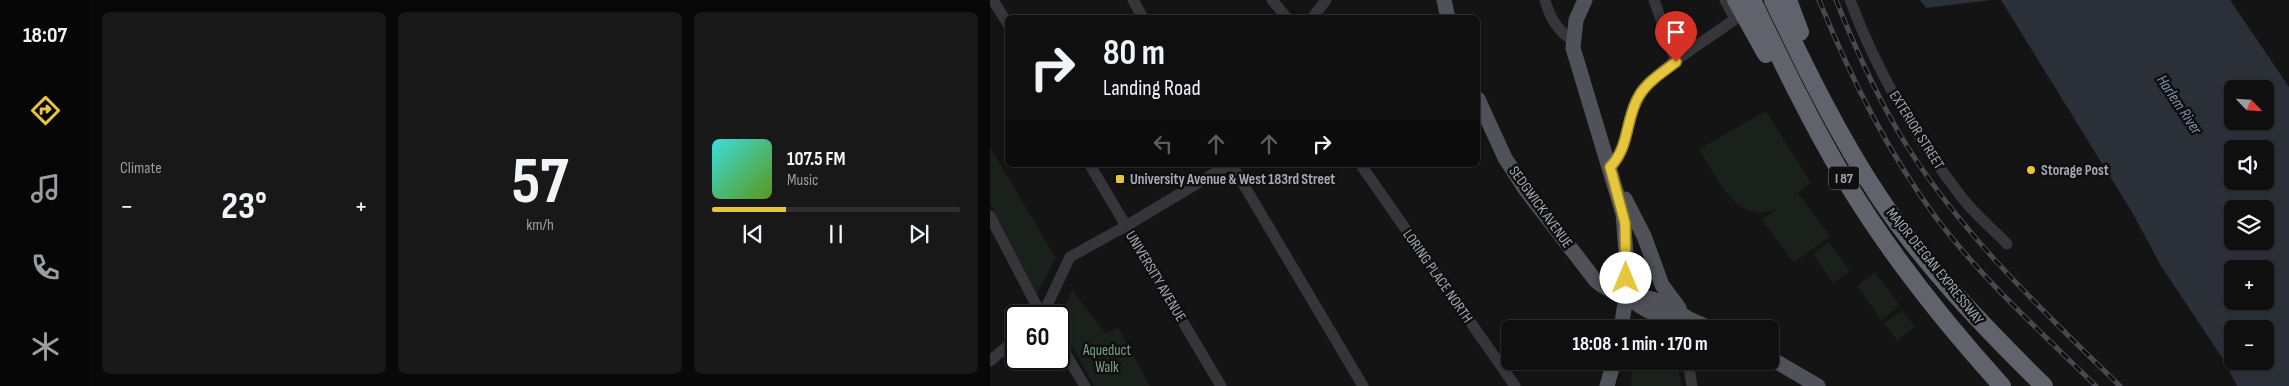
<!DOCTYPE html>
<html lang="en">
<head>
<meta charset="utf-8">
<style>
  :root { --surface:#0f0f10; --page:#181819; --text:#f1f3f6; --muted:#9b9c9f; --line:#2f2f30; --accent:#e5c63c }
  body { margin:0; font-family:"Sofia Sans Condensed",sans-serif; background:var(--page); color:var(--text); height:100vh; display:flex; flex-direction:column; font-size:19px; white-space:nowrap }
  * { box-sizing:border-box; margin:0 }
  p { font-size:16px; color:var(--muted) }
  .icon { flex:none; width:28px; height:28px; fill:none; stroke:currentColor; stroke-width:2; stroke-linecap:round; stroke-linejoin:round }
  .map { position:relative; flex:1; overflow:hidden }
  .panel { display:flex; flex-direction:column; gap:12px; padding:12px; background:#080809; width:900px }
  .panel>* { flex:none }
  .banner { position:absolute; left:15px; top:15px; width:475px; height:152px; border-radius:8px; box-shadow:0 1px 4px #0004,0 0 0 1px var(--line); background:#0f0f10; color:var(--text); overflow:hidden }
  .needle { width:32px; rotate:115deg }
  .fabs { position:absolute; left:1234px; top:80px; display:grid; gap:10px }
  .fabs a { display:grid; place-items:center; width:50px; height:50px; border-radius:8px; background:var(--surface); box-shadow:0 1px 4px #0004,0 0 0 1px var(--line); font-size:25px }
  .speed { position:absolute; left:15px; top:305px; display:flex; gap:10px; font-size:25px; font-weight:700; text-align:center }
  .speed>* { display:grid; place-content:center; width:65px; height:65px; border-radius:50%; background:var(--surface); box-shadow:0 1px 4px #0004,0 0 0 1px var(--line); line-height:1 }
  .speed .limit { border:2px solid #111; border-radius:8px; background:#fff; color:#111 }
  .pin { position:absolute; display:grid; place-items:center; width:42px; height:42px; color:#fff; margin:-51px -21px; border-radius:50% 50% 50% 0; rotate:-45deg; box-shadow:0 0 5px #0007 }
  .pin .icon { rotate:45deg }
  .me { position:absolute; width:55px; margin:-28px; rotate:0deg; stroke-linejoin:round; filter:drop-shadow(0 0 4px #0008) }
  .turn { display:flex; align-items:center; gap:18px; height:105px; padding:0 15px; font-size:22px }
  .turn .icon { width:65px; height:65px; stroke-width:2.5 }
  .turn b { display:block; font-size:35px; line-height:42px }
  .lanes { display:flex; align-items:center; height:48px; padding:0 15px; background:#0003; justify-content:center; gap:25px; direction:ltr }
  .lanes .off { opacity:.35 }
  .big { font-size:38px; font-weight:700; line-height:1.1 }
  .panel .card { flex:1; display:flex; flex-direction:column; justify-content:center; gap:8px; min-width:0; padding:0 18px; border-radius:8px; background:var(--page) }
  .panel .dial { align-items:center; gap:0 }
  .dial b { font-size:65px; line-height:1 }
  .song { display:flex; align-items:center; gap:15px }
  .cover { width:60px; height:60px; border-radius:8px; background:linear-gradient(135deg,hsl(180 70% 55%),hsl(90 70% 35%)) }
  .played { height:5px; border-radius:2px; background:linear-gradient(90deg,var(--accent) 30%,var(--line) 30%) }
  .keys { display:flex; justify-content:space-around; direction:ltr }
  .heat { display:flex; justify-content:space-between; align-items:center; font-size:28px; direction:ltr }
  .panel .tiles { flex:1; display:grid; gap:12px; grid-template-columns:repeat(3,1fr) }
  .trip { position:absolute; left:511px; top:320px; width:278px; height:50px; border-radius:8px; background:var(--surface); box-shadow:0 1px 4px #0004,0 0 0 1px var(--line); font-weight:700; line-height:50px; text-align:center }
  main { display:flex; flex:1; min-height:0 }
  .dock { display:flex; flex-direction:column; width:90px; justify-content:space-around; align-items:center; background:#060606; color:var(--muted) }
  .dock .icon { width:35px; height:35px }
  .dock .current { color:var(--accent) }
  .dock b { font-size:22px; color:var(--text) }
  .map>svg:first-child { display:block }
  .green { fill:#1a201c }
  .water { fill:#2b3038; fill-rule:evenodd }
  .lines { fill:none; stroke-linecap:round; stroke-linejoin:round }
  .minor { stroke:#35353a; stroke-width:11 }
  .major { stroke:#515259; stroke-width:15 }
  .highway { stroke:#61626b; stroke-width:18 }
  .rail-casing { stroke:#48494f; stroke-width:5 }
  .rail { stroke:#0f0f10; stroke-width:3; stroke-dasharray:9; stroke-linecap:butt }
  .route-casing { stroke:#958127; stroke-width:12 }
  .route { stroke:#e5c63c; stroke-width:9 }
  .poi-dot { fill:#e5c63c; stroke:#0f0f10; stroke-width:2 }
  .labels { text-anchor:middle; stroke-width:5; stroke-linejoin:round; paint-order:stroke }
  .shield { fill:#0f0f10; stroke:#797a84; stroke-width:1 }
  .shield-label { font-size:14px; font-weight:bold; fill:#a6a8b5 }
  .street-label { font-size:15px; fill:#a6a8b5; stroke:#0f0f10 }
  .poi-label { font-size:15px; font-weight:bold; fill:#a6a8b5; stroke:#0f0f10; text-anchor:start }
  .park-label { font-size:15px; fill:#7e9e85; stroke:#0f0f10 }
  .water-label { font-size:16px; font-style:italic; fill:#7f91ad; stroke:#0f0f10 }
</style>
</head>
<body>
<main>
<nav class="dock">
<b>18:07</b>
<svg class="icon current" aria-label="directions" viewBox="0 0 24 24"><path d="M12 3l9 9-9 9-9-9zM9 14v-3h6M13 9l2 2-2 2"/></svg>
<svg class="icon" aria-label="music" viewBox="0 0 24 24"><path d="M9 18V5l10-2v13"/><circle cx="6" cy="18" r="3"/><circle cx="16" cy="16" r="3"/></svg>
<svg class="icon" aria-label="phone" viewBox="0 0 24 24"><path d="M5 4h4l2 5-3 2q2 4 5 5l2-3 5 2v4C11 20 4 13 5 4z"/></svg>
<svg class="icon" aria-label="climate" viewBox="0 0 24 24"><path d="M12 3v18M4 7l16 10M4 17L20 7"/></svg>
</nav>
<section class="panel">
<div class="tiles">
<div class="card"><p>Climate</p>
<div class="heat"><a>−</a><b class="big">23°</b><a>+</a></div>
</div>
<div class="card dial"><b>57</b><p>km/h</p></div>
<div class="card">
<div class="song"><i class="cover"></i><div><b>107.5 FM</b><p>Music</p></div></div>
<div class="played"></div>
<div class="keys"><svg class="icon" aria-label="previous" viewBox="0 0 24 24"><path d="M18 5L8 12l10 7zM5 5v14"/></svg><svg class="icon" aria-label="pause" viewBox="0 0 24 24"><path d="M8 5v14M16 5v14"/></svg><svg class="icon" aria-label="next" viewBox="0 0 24 24"><path d="M6 5l10 7-10 7zM19 5v14"/></svg></div>
</div>
</div>
</section>
<div class="map">
<svg width="1299" height="386" viewBox="0 0 1299 386">
  <rect width="100%" height="100%" fill="#141415"/>
  <g class="green">
    <path d="M776 111 821 183C809 191 796 205 783 210 747 226 723 172 709 149Z"/>
    <polygon points="0,147 66,258 47,294 0,204"/>
    <polygon points="808,193 840,236 804,263 772,220"/>
    <polygon points="839,242 860,271 843,283 823,254"/>
    <polygon points="885,272 910,306 891,320 867,286"/>
    <polygon points="82,290 116,334 128,327 160,386 104,386 69,322"/>
    <polygon points="912,310 925,327 907,340 894,323"/>
    <polygon points="645,361 686,361 692,386 641,386 642,382 640,380"/>
  </g>
  <g class="water">
    <polygon points="930,0 1002,0 936,8"/>
    <path d="M1011 0H1240L1299 87V386H1247L1233 359 1171 266 1142 212ZM1242 89H1275V121H1242ZM1242 149H1275V181H1242ZM1242 209H1275V241H1242ZM1242 269H1275V301H1242ZM1242 329H1275V361H1242Z"/>
  </g>
  <g class="lines">
    <g class="minor">
      <polyline points="3,0 18,24"/>
      <polyline points="143,0 153,18"/>
      <polyline points="282,0 297,18"/>
      <path d="M555 0C560 18 567 30 583 41"/>
      <polyline points="664,0 686,62"/>
      <path d="M860 0C886 69 925 137 970 195 983 213 1002 228 1017 244"/>
      <polyline points="322,18 336,0"/>
      <polyline points="100,165 231,386"/>
      <polyline points="242,165 373,386"/>
      <polyline points="371,165 525,386"/>
      <path d="M620 167C641 147 635 116 650 93 667 69 720 38 745 19L735 0"/>
      <polyline points="0,216 52,316"/>
      <polyline points="52,316 80,257 136,226 238,165"/>
      <polyline points="69,343 95,386"/>
      <polyline points="0,361 26,339"/>
      <polyline points="698,361 702,386"/>
    </g>
    <g class="major">
      <polyline points="454,0 458,18"/>
      <polyline points="595,0 586,20 583,48 633,214 637,267 636,296 631,329"/>
      <path d="M488 99 515 158 535 189 606 281C627 300 655 292 678 305 685 308 691 314 697 318 705 322 714 325 722 329"/>
      <polyline points="635,199 654,236 672,285 689,308"/>
      <path d="M636 296C657 313 668 318 696 317"/>
      <polyline points="780,358 828,386"/>
      <polyline points="617,386 624,361"/>
    </g>
    <g class="highway">
      <polyline points="746,0 776,54"/>
      <path d="M762 0C791 60 820 121 854 178 899 253 954 322 1012 386"/>
      <path d="M783 0C815 67 848 135 889 197 936 267 994 327 1054 386"/>
      <polyline points="798,0 810,32"/>
    </g>
    <g class="rail-casing">
      <g id="rail">
        <path d="M829 0C861 78 897 151 947 219 993 280 1052 333 1106 386"/>
        <path d="M846 0C866 50 888 100 917 146 975 238 1053 311 1130 386"/>
      </g>
    </g>
    <use href="#rail" class="rail"/>
  </g>
  <g class="lines">
    <g class="route-casing">
      <path id="route" d="M636 278 635 223 620 167C640 147 635 119 649 96 657 82 673 72 686 62"/>
    </g>
    <use href="#route" class="route"/>
  </g>
  <g class="poi-dot">
    <circle cx="1041" cy="170" r="5"/>
    <rect x="125" y="174" width="10" height="10" rx="2.5"/>
  </g>
  <g class="labels">
    <rect class="shield" x="839" y="166.5" width="30" height="23" rx="4"/>
    <g class="shield-label">
      <text x="854" y="183">I 87</text>
    </g>
    <g class="street-label">
      <text transform="translate(927 130) rotate(58)" y="5">EXTERIOR STREET</text>
      <text transform="translate(551 207) rotate(54)" y="5">SEDGWICK AVENUE</text>
      <text transform="translate(945 266) rotate(51)" y="5">MAJOR DEEGAN EXPRESSWAY</text>
      <text transform="translate(166 276) rotate(59)" y="5">UNIVERSITY AVENUE</text>
      <text transform="translate(448 276) rotate(55)" y="5">LORING PLACE NORTH</text>
    </g>
    <g class="poi-label">
      <text x="1051" y="175">Storage Post</text>
      <text x="140" y="184">University Avenue &amp; West 183rd Street</text>
    </g>
    <g class="park-label">
      <text x="117" y="355">Aqueduct<tspan x="117" dy="17">Walk</tspan></text>
    </g>
    <g class="water-label">
      <text transform="translate(1190 104) rotate(56)" y="6">Harlem River</text>
    </g>
  </g>
</svg>
<div class="fabs">
<a><svg class="needle" viewBox="-14 -14 28 28"><path d="M0-13l5 13h-10z" fill="#e53935"/><path d="M0 13l5-13h-10z" fill="#9b9c9f"/></svg></a>
<a><svg class="icon" aria-label="sound" viewBox="0 0 24 24"><path d="M4 9h4l5-4v14l-5-4H4zM17 9q2 3 0 6"/></svg></a>
<a><svg class="icon" aria-label="layers" viewBox="0 0 24 24"><path d="M12 4l9 5-9 5-9-5zM3 14l9 5 9-5"/></svg></a>
<a>+</a>
<a>−</a>
</div>
<div class="speed"><div class="limit">60</div></div>
<div class="pin" style="left:686px;top:62px;background:#d93025"><svg class="icon" aria-label="arrive" viewBox="0 0 24 24"><path d="M6 21V4h12l-3 4 3 4H6"/></svg></div>
<svg class="me" style="left:636px;top:278px" viewBox="-20 -20 40 40"><circle r="19" fill="#fff"/><path d="M0-13L10 11 0 6-10 11z" fill="#e5c63c"/></svg>
<div class="trip">18:08 · 1 min · 170 m</div>
<div class="banner">
<div class="turn"><svg class="icon" aria-label="right" viewBox="0 0 24 24"><path d="M7 20v-9h11M14 6l5 5-5 5"/></svg><div><b>80 m</b>Landing Road</div></div>
<div class="lanes"><svg class="icon off" aria-label="left" viewBox="0 0 24 24"><path d="M17 20v-9H6M10 6l-5 5 5 5"/></svg><svg class="icon off" aria-label="ahead" viewBox="0 0 24 24"><path d="M12 20V5M6 11l6-6 6 6"/></svg><svg class="icon off" aria-label="ahead" viewBox="0 0 24 24"><path d="M12 20V5M6 11l6-6 6 6"/></svg><svg class="icon" aria-label="right" viewBox="0 0 24 24"><path d="M7 20v-9h11M14 6l5 5-5 5"/></svg></div>
</div>
</div>
</main>
</body>
</html>
